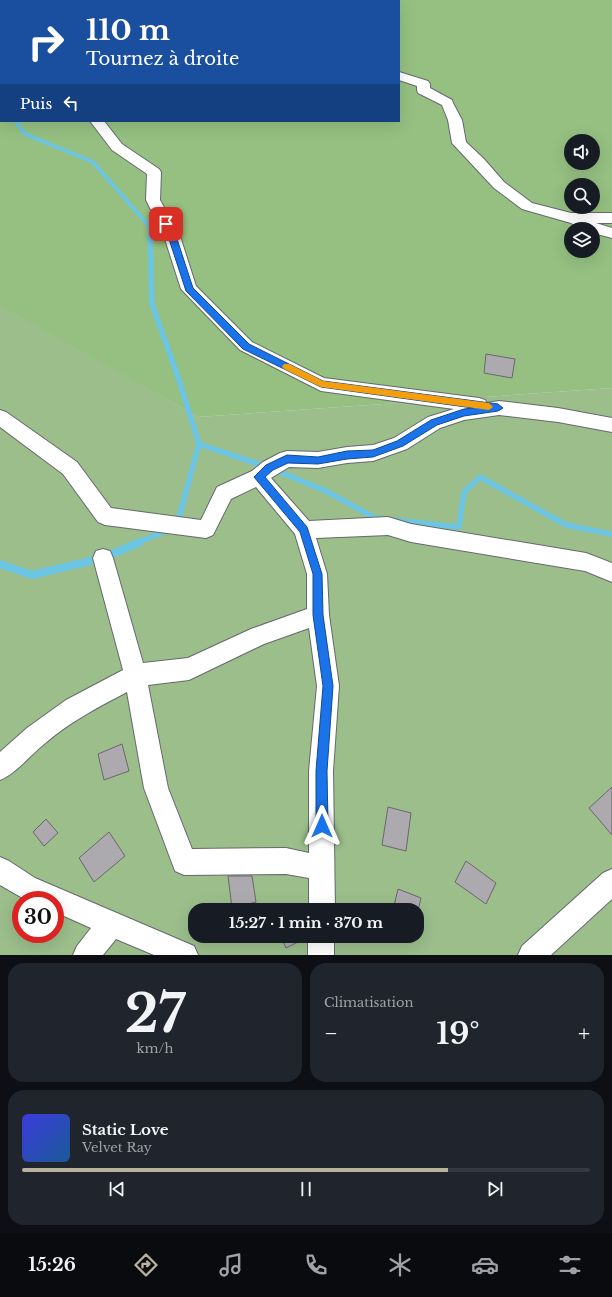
<!DOCTYPE html>
<html lang="fr">
<head>
<meta charset="utf-8">
<style>
  :root { --surface:#171b24; --page:#20242c; --text:#f1f3f6; --muted:#9ea1a6; --line:#363941; --accent:#b7b29d }
  body { margin:0; font-family:"Libre Baskerville",serif; background:var(--page); color:var(--text); height:100vh; display:flex; flex-direction:column; font-size:15px; white-space:nowrap }
  * { box-sizing:border-box; margin:0 }
  p { font-size:13px; color:var(--muted) }
  .icon { flex:none; width:22px; height:22px; fill:none; stroke:currentColor; stroke-width:2; stroke-linecap:round; stroke-linejoin:round }
  .map { position:relative; height:955px; overflow:hidden }
  .drawer { display:flex; flex-direction:column; gap:8px; padding:8px; background:#0d0f14; flex:1 }
  .drawer>* { flex:none }
  .top-card { position:absolute; left:0px; top:0px; width:400px; height:122px; box-shadow:0 4px 16px #0002; background:#1a4fa0; color:#fff; overflow:hidden }
  .controls { position:absolute; left:564px; top:134px; display:grid; gap:8px }
  .controls a { display:grid; place-items:center; width:36px; height:36px; border-radius:50%; background:var(--surface); box-shadow:0 4px 16px #0002; font-size:20px }
  .speed { position:absolute; left:12px; top:891px; display:flex; gap:8px; font-size:20px; font-weight:700; text-align:center }
  .speed>* { display:grid; place-content:center; width:52px; height:52px; border-radius:50%; background:var(--surface); box-shadow:0 4px 16px #0002; line-height:1 }
  .speed .limit { border:6px solid #d22; background:#fff; color:#111 }
  .pin { position:absolute; display:grid; place-items:center; width:34px; height:34px; color:#fff; margin:-17px; border-radius:8px; box-shadow:0 2px 6px #0006 }
  .me { position:absolute; width:44px; margin:-22px; rotate:0deg; stroke-linejoin:round; filter:drop-shadow(0 0 3px #0008) }
  .turn { display:flex; align-items:center; gap:14px; height:84px; padding:0 20px; font-size:18px }
  .turn .icon { width:52px; height:52px; stroke-width:2.5 }
  .turn b { display:block; font-size:28px; line-height:34px }
  .then { display:flex; align-items:center; height:38px; padding:0 20px; background:#0003; gap:8px; font-size:15px }
  .big { font-size:30px; font-weight:700; line-height:1.1 }
  .drawer .card { flex:1; display:flex; flex-direction:column; justify-content:center; gap:6px; min-width:0; padding:0 14px; border-radius:16px; background:var(--page) }
  .drawer .dial { align-items:center; gap:0 }
  .dial b { font-size:52px; line-height:1 }
  .song { display:flex; align-items:center; gap:12px }
  .cover { width:48px; height:48px; border-radius:6px; background:linear-gradient(135deg,hsl(240 70% 55%),hsl(210 70% 35%)) }
  .played { height:4px; border-radius:2px; background:linear-gradient(90deg,var(--accent) 75%,var(--line) 75%) }
  .keys { display:flex; justify-content:space-around; direction:ltr }
  .heat { display:flex; justify-content:space-between; align-items:center; font-size:22px; direction:ltr }
  .drawer .tiles { flex:1; display:grid; gap:8px; grid-template-columns:1fr 1fr }
  .card:last-child { grid-column:span 2 }
  .trip { position:absolute; left:188px; top:903px; width:236px; height:40px; border-radius:16px; background:var(--surface); box-shadow:0 4px 16px #0002; font-weight:700; line-height:40px; text-align:center }
  .tab-bar { display:flex; height:64px; justify-content:space-around; align-items:center; background:#090b0e; color:var(--muted) }
  .tab-bar .icon { width:28px; height:28px }
  .tab-bar .active { color:var(--accent) }
  .tab-bar b { font-size:18px; color:var(--text) }
  .map>svg:first-child { display:block }
  .green { fill:#9bbe8b; fill-rule:evenodd }
  .forest { fill:#95c082; fill-rule:evenodd }
  .lines { fill:none; stroke-linecap:round; stroke-linejoin:round }
  .stream-far2 { stroke:#6bc5e3; stroke-width:4 }
  .stream-far1 { stroke:#6bc5e3; stroke-width:5.5 }
  .stream { stroke:#6bc5e3; stroke-width:8 }
  .building { fill:#adaaaf; stroke:#6a676b }
  .street-casing { stroke:#66696d; stroke-width:2 }
  .street { fill:#fff; fill-rule:evenodd }
  .route { fill:#1a73e8; stroke:#114b97 }
  .slow { fill:#f59e0b }
</style>
</head>
<body>
<div class="map">
<svg width="612" height="955" viewBox="0 0 612 955">
  <rect width="100%" height="100%" fill="#e2e5ea"/>
  <path class="green" d="M0 303 198 417 612 388V955H0ZM21 900H55V934H21ZM195 910H417V936H195Z"/>
  <path class="forest" d="M0 0H612V388L198 417 2 306 0 303ZM1 1H399V121H1ZM571 141H593V163H571ZM571 185H593V207H571ZM571 229H593V251H571Z"/>
  <g class="lines">
    <polyline class="stream-far2" points="16,121 25,134 93,162 150,227 150,233"/>
    <g class="stream-far1">
      <polyline points="150,232 152,304 179,380 199,444 177,525"/>
      <polyline points="199,444 270,468 326,491 375,518 459,527 464,492 480,477 566,525 612,534"/>
      <polyline points="137,543 170,529"/>
    </g>
    <polyline class="stream" points="0,564 32,575 103,558 140,542"/>
  </g>
  <g class="building">
    <polygon points="486,354 515,359 512,378 484,373"/>
    <polygon points="122,744 129,771 104,780 98,754"/>
    <polygon points="612,787 612,835 589,808"/>
    <polygon points="388,807 411,813 406,851 382,845"/>
    <polygon points="46,819 58,833 44,846 33,832"/>
    <polygon points="109,832 125,856 94,882 79,858"/>
    <polygon points="466,861 496,883 486,904 455,882"/>
    <polygon points="228,876 252,876 256,902 232,908"/>
    <polygon points="398,889 421,898 417,915 417,910 393,910"/>
    <polygon points="281,936 303,936 304,939 286,948"/>
  </g>
  <g class="lines">
    <g class="street-casing">
      <g id="street">
        <polygon points="15,0 28,0 29,1 16,1"/>
        <polygon points="399,72 428,81 430,84 430,88 452,100 453,103 462,120 466,142 484,159 504,182 532,203 571,213 612,213 612,223 596,223 612,228 612,238 593,233 593,229 583,229 571,223 522,209 494,188 452,143 448,120 442,105 418,93 417,90 417,86 399,80"/>
        <path d="M90 121H104L122 144 159 169 161 172 160 200 180 236 196 286 252 342 324 378 479 398 485 400 487 403 499 401 558 408 612 418V432L558 422 499 415 464 420 440 428 407 449 373 461 347 463 318 468 289 467 271 478 309 521 388 517 411 524 586 553 612 563V582L585 571 411 542 388 535 316 538 327 574 329 615 339 686 333 771 335 910H309V878L286 874 184 875 175 871 144 788 127 692C98 707 68 723 43 745 29 756 17 773 0 780V752L27 728 66 700 123 670 93 558 96 551 103 549 110 551 113 558 143 663 188 658 251 629 307 609V574L295 534 256 487 231 499 213 535 206 538 105 525 98 522 63 474 0 427V410L6 412 77 462 111 508 201 520 217 487 252 471 263 462 280 453 287 451 318 452 347 447 373 445 394 438 428 417 454 409 321 391 240 350 181 289 164 236 146 200 147 174 112 150ZM309 628 317 686 309 771V853L286 848 192 849 168 788 148 685 189 680 264 644Z"/>
        <polygon points="0,857 9,861 35,878 194,946 198,955 154,955 116,939 103,955 73,955 77,946 91,928 55,912 55,900 26,900 0,885"/>
        <polygon points="612,869 612,899 551,955 518,955 522,946 603,873"/>
        <rect x="308" y="936" width="26" height="19"/>
      </g>
    </g>
    <use href="#street" class="street"/>
  </g>
  <polygon class="route" points="163,222 168,222 176,236 193,288 249,344 323,381 498,404 503,408 498,411 464,416 437,425 403,446 373,457 347,459 318,464 288,463 273,470 265,477 307,527 322,574 323,615 333,686 327,771 328,826 326,831 322,832 318,831 316,826 316,771 323,686 313,615 313,574 300,532 254,477 266,465 287,455 318,457 347,451 373,450 397,441 431,420 464,409 473,408 321,387 243,349 186,291 168,236 162,224"/>
  <polygon class="slow" points="284,364 289,364 323,381 489,403 493,407 489,410 321,387 284,369 282,367"/>
</svg>
<div class="controls">
<a><svg class="icon" aria-label="sound" viewBox="0 0 24 24"><path d="M4 9h4l5-4v14l-5-4H4zM17 9q2 3 0 6"/></svg></a>
<a><svg class="icon" aria-label="search" viewBox="0 0 24 24"><circle cx="10" cy="10" r="6"/><path d="M15 15l6 6"/></svg></a>
<a><svg class="icon" aria-label="layers" viewBox="0 0 24 24"><path d="M12 4l9 5-9 5-9-5zM3 14l9 5 9-5"/></svg></a>
</div>
<div class="speed"><div class="limit">30</div></div>
<div class="pin" style="left:166px;top:224px;background:#d93025"><svg class="icon" aria-label="arrive" viewBox="0 0 24 24"><path d="M6 21V4h12l-3 4 3 4H6"/></svg></div>
<svg class="me" style="left:322px;top:826px" viewBox="-20 -20 40 40"><path d="M0-17L14 15 0 8-14 15z" fill="#1a73e8" stroke="#fff" stroke-width="4"/></svg>
<div class="trip">15:27 · 1 min · 370 m</div>
<div class="top-card">
<div class="turn"><svg class="icon" aria-label="right" viewBox="0 0 24 24"><path d="M7 20v-9h11M14 6l5 5-5 5"/></svg><div><b>110 m</b>Tournez à droite</div></div>
<div class="then">Puis<svg class="icon" aria-label="left" viewBox="0 0 24 24"><path d="M17 20v-9H6M10 6l-5 5 5 5"/></svg></div>
</div>
</div>
<section class="drawer">
<div class="tiles">
<div class="card dial"><b>27</b><p>km/h</p></div>
<div class="card"><p>Climatisation</p>
<div class="heat"><a>−</a><b class="big">19°</b><a>+</a></div>
</div>
<div class="card">
<div class="song"><i class="cover"></i><div><b>Static Love</b><p>Velvet Ray</p></div></div>
<div class="played"></div>
<div class="keys"><svg class="icon" aria-label="previous" viewBox="0 0 24 24"><path d="M18 5L8 12l10 7zM5 5v14"/></svg><svg class="icon" aria-label="pause" viewBox="0 0 24 24"><path d="M8 5v14M16 5v14"/></svg><svg class="icon" aria-label="next" viewBox="0 0 24 24"><path d="M6 5l10 7-10 7zM19 5v14"/></svg></div>
</div>
</div>
</section>
<nav class="tab-bar">
<b>15:26</b>
<svg class="icon active" aria-label="directions" viewBox="0 0 24 24"><path d="M12 3l9 9-9 9-9-9zM9 14v-3h6M13 9l2 2-2 2"/></svg>
<svg class="icon" aria-label="music" viewBox="0 0 24 24"><path d="M9 18V5l10-2v13"/><circle cx="6" cy="18" r="3"/><circle cx="16" cy="16" r="3"/></svg>
<svg class="icon" aria-label="phone" viewBox="0 0 24 24"><path d="M5 4h4l2 5-3 2q2 4 5 5l2-3 5 2v4C11 20 4 13 5 4z"/></svg>
<svg class="icon" aria-label="climate" viewBox="0 0 24 24"><path d="M12 3v18M4 7l16 10M4 17L20 7"/></svg>
<svg class="icon" aria-label="car" viewBox="0 0 24 24"><path d="M5 17H2v-5l4-1 3-4h7l3 4 3 1v5h-3M9 17h6M6 11h13"/><circle cx="7" cy="17" r="2"/><circle cx="17" cy="17" r="2"/></svg>
<svg class="icon" aria-label="filters" viewBox="0 0 24 24"><path d="M4 7h16M4 17h16"/><circle cx="9" cy="7" r="2"/><circle cx="15" cy="17" r="2"/></svg>
</nav>
</body>
</html>
